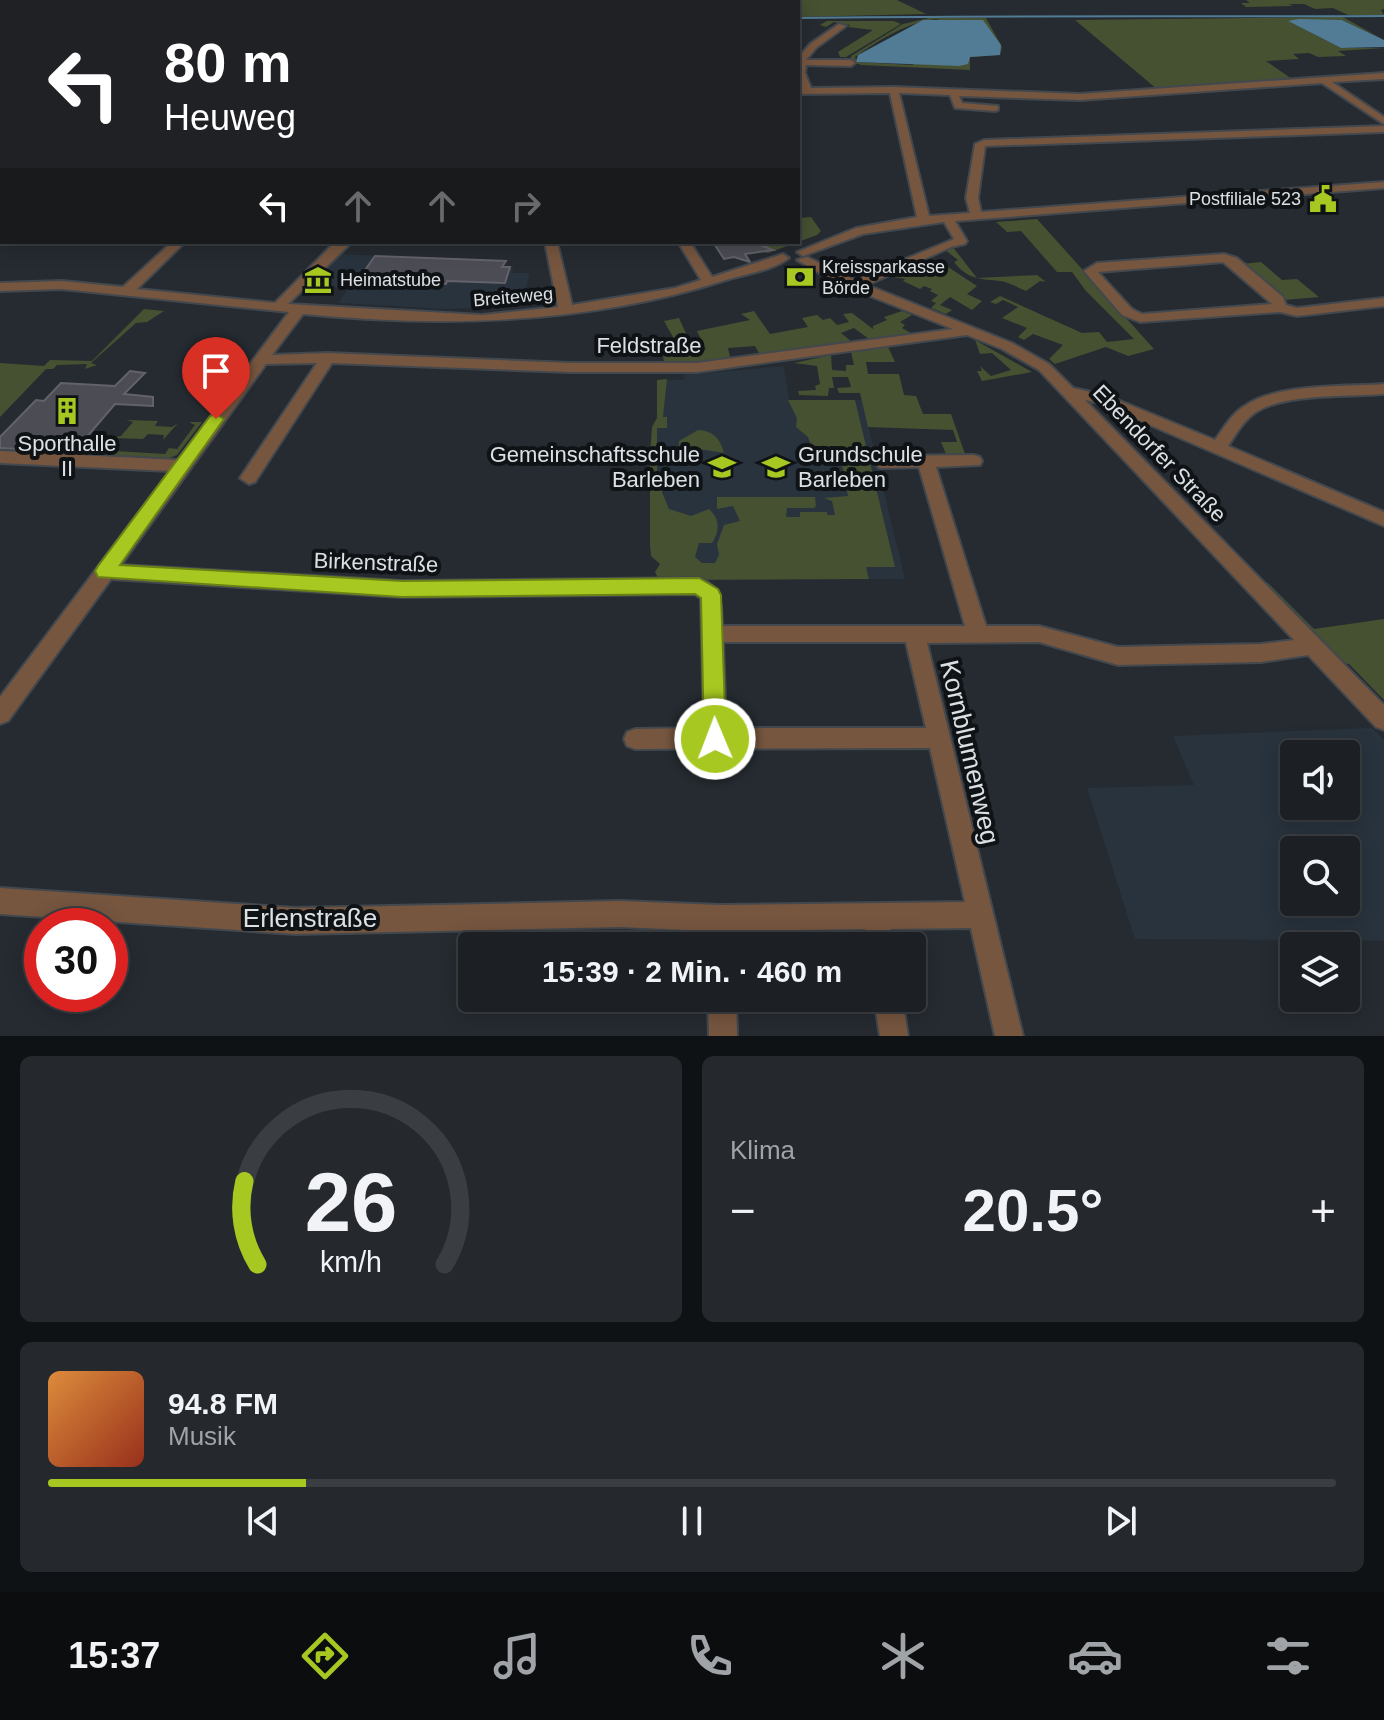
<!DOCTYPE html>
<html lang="de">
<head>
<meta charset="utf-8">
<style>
  :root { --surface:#1c2025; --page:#25282d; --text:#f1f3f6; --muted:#a0a3a7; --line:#3a3e42; --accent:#a6c820 }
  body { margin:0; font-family:Helvetica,sans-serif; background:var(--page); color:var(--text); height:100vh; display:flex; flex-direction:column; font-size:30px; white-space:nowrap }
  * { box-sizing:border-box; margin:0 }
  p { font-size:26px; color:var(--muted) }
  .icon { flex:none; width:44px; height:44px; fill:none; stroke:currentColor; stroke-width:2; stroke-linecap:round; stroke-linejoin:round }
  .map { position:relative; height:1036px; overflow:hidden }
  .side { display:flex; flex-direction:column; gap:20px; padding:20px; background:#0f1214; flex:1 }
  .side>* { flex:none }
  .banner { position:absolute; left:0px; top:0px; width:800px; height:244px; box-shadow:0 4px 20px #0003,0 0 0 2px var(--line); background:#202124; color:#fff; overflow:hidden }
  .tools { position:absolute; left:1280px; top:740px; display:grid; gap:16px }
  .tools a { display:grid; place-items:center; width:80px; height:80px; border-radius:8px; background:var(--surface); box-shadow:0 4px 20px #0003,0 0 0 2px var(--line); font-size:40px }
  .speed { position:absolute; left:24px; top:908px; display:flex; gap:16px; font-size:40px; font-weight:700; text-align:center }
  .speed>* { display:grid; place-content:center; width:104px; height:104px; border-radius:50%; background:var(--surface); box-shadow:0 4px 20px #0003,0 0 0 2px var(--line); line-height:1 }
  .speed .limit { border:12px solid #d22; background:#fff; color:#111 }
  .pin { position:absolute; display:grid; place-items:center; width:68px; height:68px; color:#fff; margin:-82px -34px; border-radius:50% 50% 50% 0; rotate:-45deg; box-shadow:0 0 8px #0007 }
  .pin .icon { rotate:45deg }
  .me { position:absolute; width:88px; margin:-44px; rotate:359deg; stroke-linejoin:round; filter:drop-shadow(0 0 6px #0008) }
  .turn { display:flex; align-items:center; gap:28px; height:168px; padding:0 32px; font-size:36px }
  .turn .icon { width:104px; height:104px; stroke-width:2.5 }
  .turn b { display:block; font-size:56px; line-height:68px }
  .lanes { display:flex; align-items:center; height:76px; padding:0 32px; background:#0003; justify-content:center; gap:40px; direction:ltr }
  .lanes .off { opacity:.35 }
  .big { font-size:60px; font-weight:700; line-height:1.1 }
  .side .card { flex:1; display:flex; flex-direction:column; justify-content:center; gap:12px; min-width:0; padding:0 28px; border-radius:12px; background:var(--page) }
  .side .dial { align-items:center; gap:0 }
  .dial svg { height:208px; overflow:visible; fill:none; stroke:var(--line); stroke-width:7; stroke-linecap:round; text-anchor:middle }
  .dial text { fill:var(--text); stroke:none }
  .song { display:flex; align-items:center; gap:24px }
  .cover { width:96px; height:96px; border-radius:12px; background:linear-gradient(135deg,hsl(30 70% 55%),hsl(10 70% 35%)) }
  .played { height:8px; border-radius:4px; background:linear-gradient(90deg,var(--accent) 20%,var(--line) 20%) }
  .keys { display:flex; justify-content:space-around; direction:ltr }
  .heat { display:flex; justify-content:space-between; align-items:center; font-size:44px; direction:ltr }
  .side .tiles { flex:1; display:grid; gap:20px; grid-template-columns:1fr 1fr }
  .card:last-child { grid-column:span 2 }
  .trip { position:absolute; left:458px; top:932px; width:468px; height:80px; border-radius:8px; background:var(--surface); box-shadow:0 4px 20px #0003,0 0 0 2px var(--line); font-weight:700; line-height:80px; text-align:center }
  .menu { display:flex; height:128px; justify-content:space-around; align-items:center; background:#0b0d0f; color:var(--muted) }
  .menu .icon { width:56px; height:56px }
  .menu .on { color:var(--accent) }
  .menu b { font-size:36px; color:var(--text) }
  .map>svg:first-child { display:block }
  .built { fill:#28333e; fill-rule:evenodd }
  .green { fill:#455131; fill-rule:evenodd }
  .water { fill:#527b95 }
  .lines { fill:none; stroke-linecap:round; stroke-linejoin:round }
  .stream { stroke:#527b95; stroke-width:2 }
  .building { fill:#4c4c54; stroke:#63626b; stroke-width:2 }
  .minor-casing { stroke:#42484e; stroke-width:4 }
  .minor { fill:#76563f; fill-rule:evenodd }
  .route { fill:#a6c820; stroke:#6c8215; stroke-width:2 }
  .labels { text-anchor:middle; stroke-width:8; stroke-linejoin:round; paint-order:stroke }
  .far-poi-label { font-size:18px; fill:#dbe0e4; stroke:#101316; text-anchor:start }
  .far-street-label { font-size:18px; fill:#dbe0e4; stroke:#101316 }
  .street-label { font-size:22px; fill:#dbe0e4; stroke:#101316 }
  .poi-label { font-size:22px; fill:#dbe0e4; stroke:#101316 }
  .near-street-label { font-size:26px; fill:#dbe0e4; stroke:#101316 }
</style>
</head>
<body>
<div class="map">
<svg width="1384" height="1036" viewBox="0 0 1384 1036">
  <rect width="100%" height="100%" fill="#252b31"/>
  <g class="built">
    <polygon points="337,254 506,261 503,267 513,267 512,273 530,273 526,287 529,288 530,305 447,309 338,303 348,289 324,286 335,273 320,271"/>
    <polygon points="784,366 789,400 862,400 905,579 659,580 655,572 660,564 659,500 653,452 658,418 659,380 684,380 685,375"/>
    <path d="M1372 728 1384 740V941L1135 939 1087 788 1194 785 1173 736ZM1346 754V806H1294V754ZM1346 850V902H1294V850Z"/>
  </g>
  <g class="green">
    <polygon points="512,0 897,0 926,14 798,17 798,10 801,9 798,2"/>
    <polygon points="1246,0 1384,0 1384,9 1381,10 1384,15 1348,15 1333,8 1315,9 1304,4 1289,4 1293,6 1246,7 1241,3 1250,3"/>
    <polygon points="1343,17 1384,40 1342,20 1288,21 1341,48 1384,48 1338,51 1346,56 1318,57 1309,53 1293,54 1299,59 1266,61 1292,79 1158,90 1075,20"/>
    <path d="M929 18H986L1002 47 1000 55 970 57V70L861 65 851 61V56L903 24ZM938 19 913 65 857 62 855 57C879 40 909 21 938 19Z"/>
    <polygon points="827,21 894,21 901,24 846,57 840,57 838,52 873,30 848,27 850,25 834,22 826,27 820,25"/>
    <polygon points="811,217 821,231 817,235 768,253 762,252 756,242 798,242 798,218"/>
    <polygon points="1037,219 1154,349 1128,356 1106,347 1055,364 1049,359 1063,345 1033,334 1024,340 1018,337 1027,328 1002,318 1018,307 1003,300 996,304 990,302 1000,296 1082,333 1099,332 1107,342 1134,339 1086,291 1072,272 1057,272 1021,231 1007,232 996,222"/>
    <path d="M952 246 977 278 1037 275 1046 282 1040 281 1026 291C1019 288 1008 282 1001 281 981 279 968 280 954 262L958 260 944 249Z"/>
    <polygon points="1261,262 1282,280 1297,279 1319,297 1284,300 1242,264"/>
    <polygon points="913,265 930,275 938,271 943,273 948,271 948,267 977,286 967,294 982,301 972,310 950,297 940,305 952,310 946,314 931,308 936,303 931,301 938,295 930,291 932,289 924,286 920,289 903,281 905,279 888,276"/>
    <polygon points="144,309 164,311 147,322 136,323 91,363 97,365 85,369 87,364 57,365 53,369 46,369 0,417 0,363 44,366 50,360 92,361"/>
    <polygon points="754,311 770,334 808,327 802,318 817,315 823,320 830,318 837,325 849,322 843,314 852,313 873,329 873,326 887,320 884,317 902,311 912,315 900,322 905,325 902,328 914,335 869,339 854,328 841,333 852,342 762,359 755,346 728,348 731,362 664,365 663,354 675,352 673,348 678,346 664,321 679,318 694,351 706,350 697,331 750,320 741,314"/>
    <polygon points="975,340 1032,372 982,381 977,371 982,371 980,366 991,376 1011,370 992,353 980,354"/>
    <polygon points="888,347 895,362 866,362 868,374 899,374 904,395 916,396 923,414 951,414 965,454 946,454 941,442 957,442 953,430 868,427 860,393 839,393 837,388 851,387 848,377 832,377 834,388 829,388 828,396 799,395 798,391 816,390 815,386 820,384 817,366 794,363 831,355 832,370 846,371 846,365 854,365 851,352"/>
    <path d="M667 379 663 417H667V428H657V480L669 509 691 516 709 509C720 519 720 531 712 543H699L695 557 702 563H715L719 555 717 544 724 525 740 521 733 506 717 509V497H815L816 506 814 508H787L786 517H800V512H827V515H835L832 501 824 498 848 496 840 454 813 451 808 437 796 427 797 418 788 400H855L895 567H866L869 579 659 580 655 572 660 564 651 556 650 545V455L652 427 657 418V380Z"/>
    <polygon points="126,420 158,421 155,426 172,427 178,423 163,440 164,435 148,434 143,439 112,438 121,436 133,422"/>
    <polygon points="189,422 202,422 177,455 167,459 88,456 97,445 101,445 98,450 165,454 169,448 177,449 195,425"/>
    <path d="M698 430C712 430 721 439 724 453L693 448 690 460 678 458 679 441Z"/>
    <polygon points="1268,583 1314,629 1384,619 1384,700 1349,664 1336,662 1265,585"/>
  </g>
  <g class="water">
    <polygon points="1299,19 1342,20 1384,40 1384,47 1341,48 1288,21"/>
    <polygon points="923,20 983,20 1001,45 1000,55 970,57 968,64 959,66 856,62 858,55"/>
  </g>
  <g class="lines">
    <g class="stream">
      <polyline points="198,0 249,2"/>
      <polyline points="122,2 126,0"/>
      <path d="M798 18C993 15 1189 17 1384 16"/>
    </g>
  </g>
  <g class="building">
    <polygon points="713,242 753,242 773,250 745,254 750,262 734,257 724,259"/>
    <polygon points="375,256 506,261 502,267 510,267 505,283 447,281 446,284 361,276"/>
    <polygon points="130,371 145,373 124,394 153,397 153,406 115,404 74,452 0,448 0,437 36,400 44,401 61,383 115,386"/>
  </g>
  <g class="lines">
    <g class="minor-casing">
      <g id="minor">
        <rect x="505" y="0" width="8" height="2"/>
        <path d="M839 24 846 26 816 48 806 60H851L855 63 851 66 806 65 805 73 811 88 894 87 1080 94 1384 73V79L1332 82 1384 117V124L1322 83 1080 100 959 96 962 103 998 106V110L995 111 955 108 950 95 899 93 929 216 970 213 966 198 975 144 984 140 1384 126V132L985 146 978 198 981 212 1384 182V188L955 221 967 241 965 244 951 247 867 285 1012 343 1049 364 1073 388 1108 396 1215 440C1223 429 1231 415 1243 407 1276 383 1344 387 1384 384V394C1348 397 1286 393 1256 412 1244 420 1236 434 1228 446L1384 512V526L1099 403 1085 400 1384 705V730L1376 727 1308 655 1261 662 1118 665 1039 642 927 643 1023 1036H995L971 928 891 929 894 946H868L865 929 734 931V946H708L707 931 620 927 296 934 0 914V888L296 908 620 901 720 905 965 902 930 748 635 749 627 746 624 739 627 732 635 729 704 728 701 598 695 594 402 597 111 579 8 721 0 724V697L170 471 0 463V451L178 460 289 312 62 289 0 291V283L62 281 123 287 172 242H185L137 289 275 303 330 247 338 242H352L288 304 482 315 558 307 545 242H557L572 305 675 288 701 280 678 242H690L712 277 783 254 789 258C774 270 746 274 726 280 590 324 445 328 303 314L272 355 328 353 571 363H697L953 329 835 282 797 260 807 257 855 280 954 239 944 222 863 234 803 256 797 252 856 228 917 217 890 93 798 94V88H802L798 77V58L810 44ZM967 335 1002 349 1039 370 1294 640 1261 644 1118 647 1039 626H986L936 467 980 465 982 461 980 457 974 455 880 456 872 462 880 468 919 467 965 626H722C721 603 723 587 699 578L402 581 121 565 266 364 317 363 240 478 249 484 255 482 332 363 571 372H697ZM723 642H906L926 728H726Z"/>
        <rect x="0" y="58" width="2" height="6"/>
        <polygon points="0,166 2,166 0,173"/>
        <path d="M1224 254 1237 258 1283 297 1286 305 1297 308 1384 298V306L1297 316 1280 312 1140 322 1122 315 1084 271 1097 263ZM1223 262 1272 304 1142 314 1132 309 1098 272Z"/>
        <polygon points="708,998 736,998 737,1036 709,1036"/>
        <polygon points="874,998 902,998 908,1036 880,1036"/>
      </g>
    </g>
    <use href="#minor" class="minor"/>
  </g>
  <polygon class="route" points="216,414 224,419 120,565 402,581 699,578 718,589 721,595 726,739 723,746 715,749 707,746 704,739 701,598 695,594 402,597 98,577 95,571 98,566 210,416"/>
  <defs>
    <g id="civic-bare" transform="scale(2.16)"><path d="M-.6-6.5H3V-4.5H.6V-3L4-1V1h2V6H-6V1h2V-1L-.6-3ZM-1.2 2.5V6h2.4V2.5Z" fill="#a6c820" stroke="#101316" stroke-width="2.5" paint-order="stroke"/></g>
    <g id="bank-bare" transform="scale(2.16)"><path d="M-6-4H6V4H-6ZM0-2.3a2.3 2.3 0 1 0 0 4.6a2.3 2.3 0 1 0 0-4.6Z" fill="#a6c820" stroke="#101316" stroke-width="2.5" paint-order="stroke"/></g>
    <g id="museum-bare" transform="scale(2.16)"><path d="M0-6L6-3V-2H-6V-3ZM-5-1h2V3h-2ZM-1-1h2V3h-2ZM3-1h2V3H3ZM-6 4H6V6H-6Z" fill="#a6c820" stroke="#101316" stroke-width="2.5" paint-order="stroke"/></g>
    <g id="building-bare" transform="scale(2.16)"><path d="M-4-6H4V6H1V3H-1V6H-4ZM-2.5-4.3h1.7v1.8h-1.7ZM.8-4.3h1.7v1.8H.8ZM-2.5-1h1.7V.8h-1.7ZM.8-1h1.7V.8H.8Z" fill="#a6c820" stroke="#101316" stroke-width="2.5" paint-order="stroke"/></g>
    <g id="school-bare" transform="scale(2.16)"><path d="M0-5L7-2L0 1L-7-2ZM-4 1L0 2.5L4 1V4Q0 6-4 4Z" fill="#a6c820" stroke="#101316" stroke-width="2.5" paint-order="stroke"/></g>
  </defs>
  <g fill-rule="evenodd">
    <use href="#civic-bare" x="1323" y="199"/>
    <use href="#bank-bare" x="800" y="277"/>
    <use href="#museum-bare" x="318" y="280"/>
    <use href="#building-bare" x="67" y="411"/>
    <use href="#school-bare" x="722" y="467"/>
    <use href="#school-bare" x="776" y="467"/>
  </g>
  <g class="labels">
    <g class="far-poi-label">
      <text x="1301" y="205" text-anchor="end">Postfiliale 523</text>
      <text x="822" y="273">Kreissparkasse<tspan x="822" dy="21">Börde</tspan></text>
      <text x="340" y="286">Heimatstube</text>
    </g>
    <g class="far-street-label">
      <text transform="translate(513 297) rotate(-5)" y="6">Breiteweg</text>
    </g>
    <g class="street-label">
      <text x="649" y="353">Feldstraße</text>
      <text transform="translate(1160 453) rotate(46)" y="8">Ebendorfer Straße</text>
      <text transform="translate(376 562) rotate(2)" y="8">Birkenstraße</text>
    </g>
    <g class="poi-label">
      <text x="67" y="451">Sporthalle<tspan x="67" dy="25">II</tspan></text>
      <text x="700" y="462" text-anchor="end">Gemeinschaftsschule<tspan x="700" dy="25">Barleben</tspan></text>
      <text x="798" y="462" text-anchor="start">Grundschule<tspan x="798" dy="25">Barleben</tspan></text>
    </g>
    <g class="near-street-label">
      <text transform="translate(970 752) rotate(77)" y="9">Kornblumenweg</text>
      <text x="310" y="927">Erlenstraße</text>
    </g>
  </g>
</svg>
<div class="tools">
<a><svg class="icon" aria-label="sound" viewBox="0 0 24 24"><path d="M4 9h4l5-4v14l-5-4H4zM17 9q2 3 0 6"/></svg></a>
<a><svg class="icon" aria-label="search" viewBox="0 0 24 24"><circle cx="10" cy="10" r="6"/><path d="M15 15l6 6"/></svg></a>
<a><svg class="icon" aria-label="layers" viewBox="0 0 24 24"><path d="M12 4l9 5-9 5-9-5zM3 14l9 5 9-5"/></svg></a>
</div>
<div class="speed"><div class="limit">30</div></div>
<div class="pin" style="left:216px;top:419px;background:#d93025"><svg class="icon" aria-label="arrive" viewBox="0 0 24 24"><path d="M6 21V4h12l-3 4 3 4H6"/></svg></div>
<svg class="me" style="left:715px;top:739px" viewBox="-20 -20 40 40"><circle r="17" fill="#a6c820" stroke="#fff" stroke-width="3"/><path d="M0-11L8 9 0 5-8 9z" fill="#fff"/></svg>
<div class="trip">15:39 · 2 Min. · 460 m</div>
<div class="banner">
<div class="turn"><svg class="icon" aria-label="left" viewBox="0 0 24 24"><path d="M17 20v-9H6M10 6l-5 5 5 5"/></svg><div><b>80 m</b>Heuweg</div></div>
<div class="lanes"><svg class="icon" aria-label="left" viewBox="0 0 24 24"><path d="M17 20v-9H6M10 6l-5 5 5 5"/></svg><svg class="icon off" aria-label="ahead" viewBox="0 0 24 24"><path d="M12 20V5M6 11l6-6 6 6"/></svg><svg class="icon off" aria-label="ahead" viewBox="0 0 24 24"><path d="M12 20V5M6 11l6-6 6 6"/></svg><svg class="icon off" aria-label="right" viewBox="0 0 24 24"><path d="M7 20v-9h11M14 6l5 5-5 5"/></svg></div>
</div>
</div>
<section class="side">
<div class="tiles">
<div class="card dial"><svg viewBox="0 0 100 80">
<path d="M14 69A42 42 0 1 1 86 69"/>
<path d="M14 69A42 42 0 0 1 9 37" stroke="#a6c820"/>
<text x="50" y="56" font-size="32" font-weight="700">26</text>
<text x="50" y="72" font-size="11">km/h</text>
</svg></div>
<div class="card"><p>Klima</p>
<div class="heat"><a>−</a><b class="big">20.5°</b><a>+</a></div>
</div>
<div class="card">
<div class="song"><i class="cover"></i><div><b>94.8 FM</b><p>Musik</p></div></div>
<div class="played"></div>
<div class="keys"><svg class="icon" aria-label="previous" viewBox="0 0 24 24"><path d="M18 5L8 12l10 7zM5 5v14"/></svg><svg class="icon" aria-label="pause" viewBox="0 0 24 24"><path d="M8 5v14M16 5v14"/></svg><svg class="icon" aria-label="next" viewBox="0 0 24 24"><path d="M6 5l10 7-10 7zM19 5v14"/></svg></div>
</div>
</div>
</section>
<nav class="menu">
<b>15:37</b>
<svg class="icon on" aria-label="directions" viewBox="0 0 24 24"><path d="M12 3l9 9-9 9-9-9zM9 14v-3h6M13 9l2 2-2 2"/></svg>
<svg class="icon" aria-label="music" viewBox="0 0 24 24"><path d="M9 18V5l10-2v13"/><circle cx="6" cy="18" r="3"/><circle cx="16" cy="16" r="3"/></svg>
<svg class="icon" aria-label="phone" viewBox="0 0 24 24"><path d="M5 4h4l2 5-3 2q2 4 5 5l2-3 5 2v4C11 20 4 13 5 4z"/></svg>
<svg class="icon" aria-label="climate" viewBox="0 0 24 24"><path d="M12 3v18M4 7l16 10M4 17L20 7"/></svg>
<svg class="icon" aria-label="car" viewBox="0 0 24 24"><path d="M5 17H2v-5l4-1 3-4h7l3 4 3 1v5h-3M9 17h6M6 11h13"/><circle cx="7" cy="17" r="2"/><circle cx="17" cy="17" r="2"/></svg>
<svg class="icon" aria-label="filters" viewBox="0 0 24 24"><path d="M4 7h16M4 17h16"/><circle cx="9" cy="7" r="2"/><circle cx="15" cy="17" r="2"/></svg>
</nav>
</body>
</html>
